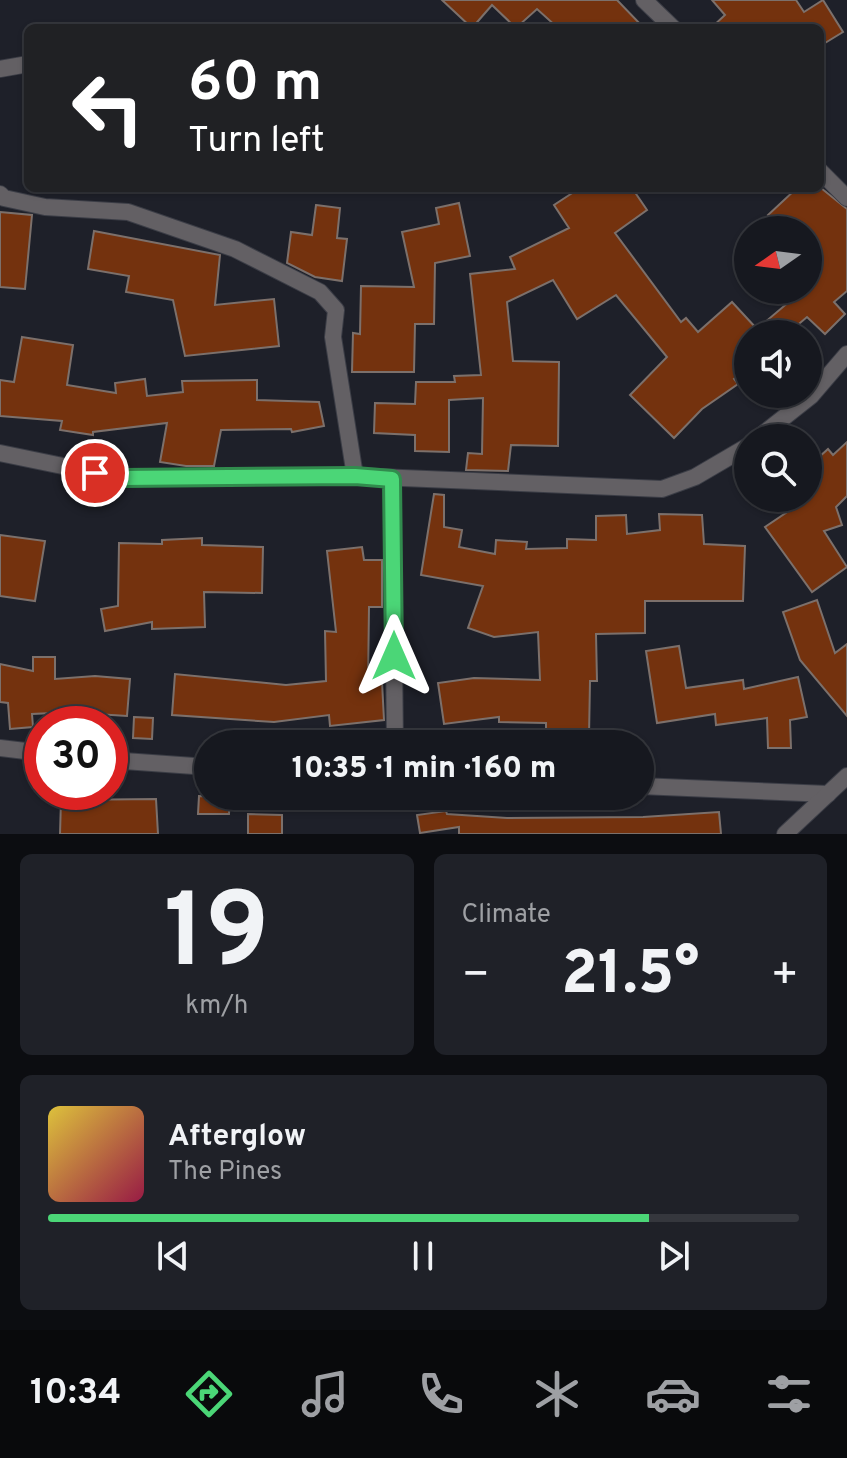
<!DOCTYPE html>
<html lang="en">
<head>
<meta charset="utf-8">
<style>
  :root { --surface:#16181f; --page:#1f2128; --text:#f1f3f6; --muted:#9ea0a4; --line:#35373d; --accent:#4bd677 }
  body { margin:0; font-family:Overpass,sans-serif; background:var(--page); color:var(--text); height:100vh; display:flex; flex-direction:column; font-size:30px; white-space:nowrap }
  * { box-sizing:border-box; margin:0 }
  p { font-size:26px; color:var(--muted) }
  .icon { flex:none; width:44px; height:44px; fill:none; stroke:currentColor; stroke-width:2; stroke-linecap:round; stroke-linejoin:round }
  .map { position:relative; height:834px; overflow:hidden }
  .side { display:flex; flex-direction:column; gap:20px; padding:20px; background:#0c0d11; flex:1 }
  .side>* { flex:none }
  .guide { position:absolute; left:24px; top:24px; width:800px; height:168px; border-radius:12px; box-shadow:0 2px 6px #0004,0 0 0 2px var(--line); background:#202124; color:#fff; overflow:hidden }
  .needle { width:52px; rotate:256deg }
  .tools { position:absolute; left:734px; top:216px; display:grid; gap:16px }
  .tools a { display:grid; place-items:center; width:88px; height:88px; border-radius:50%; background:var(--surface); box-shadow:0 2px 6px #0004,0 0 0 2px var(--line); font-size:40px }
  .speed { position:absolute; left:24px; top:706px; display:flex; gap:16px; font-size:40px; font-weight:700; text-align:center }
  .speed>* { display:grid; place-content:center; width:104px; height:104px; border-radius:50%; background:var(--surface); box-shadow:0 2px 6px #0004,0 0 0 2px var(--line); line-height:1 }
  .speed .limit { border:12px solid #d22; background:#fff; color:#111 }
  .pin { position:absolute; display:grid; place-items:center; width:68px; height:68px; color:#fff; margin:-34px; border:4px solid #fff; border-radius:50%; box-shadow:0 2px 8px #0007 }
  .me { position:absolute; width:88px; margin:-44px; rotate:0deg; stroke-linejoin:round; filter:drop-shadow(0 0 6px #0008) }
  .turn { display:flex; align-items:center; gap:28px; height:168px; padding:0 32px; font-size:36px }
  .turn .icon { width:104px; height:104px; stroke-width:2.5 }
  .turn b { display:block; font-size:56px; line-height:68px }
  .big { font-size:60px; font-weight:800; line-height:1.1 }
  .side .widget { flex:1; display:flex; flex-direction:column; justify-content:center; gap:12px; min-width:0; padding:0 28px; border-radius:12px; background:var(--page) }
  .side .dial { align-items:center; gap:0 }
  .dial b { font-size:104px; line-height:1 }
  .song { display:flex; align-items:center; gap:24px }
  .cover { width:96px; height:96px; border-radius:12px; background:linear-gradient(135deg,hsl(50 70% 55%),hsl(340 70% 35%)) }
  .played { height:8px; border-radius:4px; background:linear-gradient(90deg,var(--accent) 80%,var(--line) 80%) }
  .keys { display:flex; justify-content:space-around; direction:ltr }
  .heat { display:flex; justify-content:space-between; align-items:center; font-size:44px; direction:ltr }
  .side .tiles { flex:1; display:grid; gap:20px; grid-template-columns:1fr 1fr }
  .widget:last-child { grid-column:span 2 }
  .trip { position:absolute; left:194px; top:730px; width:460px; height:80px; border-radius:40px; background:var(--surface); box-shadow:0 2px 6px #0004,0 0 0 2px var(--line); font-weight:800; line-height:80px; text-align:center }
  .dock { display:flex; height:128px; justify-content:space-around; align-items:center; background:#090a0c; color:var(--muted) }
  .dock .icon { width:56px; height:56px }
  .dock .selected { color:var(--accent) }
  .dock b { font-size:36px; color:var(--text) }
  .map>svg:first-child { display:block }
  .building { fill:#74320e; stroke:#7c706b; stroke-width:2 }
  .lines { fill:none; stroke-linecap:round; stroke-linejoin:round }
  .minor-casing { stroke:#3b3d46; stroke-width:18 }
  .minor { stroke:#636064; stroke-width:16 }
  .route-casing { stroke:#318b4d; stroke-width:20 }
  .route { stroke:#4bd677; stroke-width:14 }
</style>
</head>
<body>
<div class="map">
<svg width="847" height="834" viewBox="0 0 847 834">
  <rect width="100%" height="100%" fill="#1e2029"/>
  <g class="building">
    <polygon points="442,0 617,0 644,28 558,28 537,9 516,28 492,5 472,28"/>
    <polygon points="712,0 796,0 804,12 823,0 843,32 820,46 820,28 711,28 725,15"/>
    <polygon points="580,188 632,188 647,210 615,233 681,322 686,318 698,332 732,302 757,329 803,290 808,290 808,230 782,230 768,215 797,188 821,188 847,209 847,291 834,302 845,314 825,334 807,317 787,334 748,334 748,367 734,379 738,384 702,409 674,438 630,395 667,357 616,295 577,319 553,280 507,302 513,361 559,362 558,446 511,445 508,471 466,470 468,453 482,454 483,398 449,400 449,452 415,451 415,435 374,433 375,403 415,404 416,382 455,382 454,376 481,375 470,274 515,269 510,257 569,228 554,205"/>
    <polygon points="459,203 470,256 435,263 434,324 415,324 414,372 352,372 353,333 360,334 361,286 414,287 402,232 439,224 436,208"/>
    <polygon points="316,205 340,208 337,238 347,239 342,281 315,277 287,263 291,232 312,235"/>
    <polygon points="0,212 32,215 25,289 0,287"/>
    <polygon points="94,231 220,255 215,305 274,299 279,346 185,356 173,300 126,292 129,276 88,269"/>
    <polygon points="22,337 73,345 67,385 116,393 115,383 145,379 147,396 183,392 182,381 257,380 257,400 319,402 324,426 292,432 291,429 221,430 214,466 186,466 160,462 167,423 93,432 93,435 60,430 62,421 0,416 0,380 14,382"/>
    <polygon points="847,442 847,496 836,507 842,525 824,531 847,567 812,592 765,527 808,498 808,467 828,449 833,455"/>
    <polygon points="434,494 444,495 444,527 462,530 459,547 495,554 496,540 527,542 526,549 567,548 567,539 596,540 596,516 626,515 627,534 660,530 659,514 702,515 704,544 745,546 743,601 645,601 645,633 596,634 597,681 590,681 589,736 546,735 546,723 499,722 499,717 444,724 438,683 474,678 540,680 538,632 494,637 468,628 483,586 421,575"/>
    <polygon points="0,535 45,541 35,601 0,596"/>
    <polygon points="202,538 202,545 263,547 262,593 204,592 205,627 152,629 152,622 105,631 101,609 118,606 119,543 162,544 162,540"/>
    <polygon points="362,547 364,560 382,560 382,607 369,607 368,684 382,682 384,720 330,726 329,715 274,722 172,715 175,674 286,685 326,681 325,631 336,632 327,551"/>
    <polygon points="817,600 835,653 847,644 847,716 800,660 783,612"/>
    <polygon points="679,646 686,688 743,680 744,689 798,677 807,717 790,720 791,748 768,748 767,718 716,725 715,714 657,723 646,651"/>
    <polygon points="33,657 55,657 55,679 95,676 130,679 127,716 96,714 96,711 32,714 33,727 10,729 8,703 0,702 0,664 33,671"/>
    <polygon points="134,717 153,718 152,739 133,738"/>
    <polygon points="199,796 230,797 229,814 198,814"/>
    <polygon points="156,799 158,834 60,834 61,800"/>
    <polygon points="446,811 447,814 507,818 643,817 719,812 721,834 459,834 459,827 420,833 417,815"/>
    <polygon points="248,814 282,815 282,834 248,834"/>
  </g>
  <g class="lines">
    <g class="minor-casing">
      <g id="minor">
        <polyline points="644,0 673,28"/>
        <polyline points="0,69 28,64"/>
        <polyline points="820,171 847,198"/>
        <polyline points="0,194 4,198 45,207 128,212 235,249 320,292 336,310 333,337 355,476"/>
        <polyline points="758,438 811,396 847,354"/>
        <polyline points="0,453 121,478 355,476 662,489 695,477 748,446"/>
        <polyline points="392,479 395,744"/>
        <polyline points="0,748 42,753"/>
        <polyline points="110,760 208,767"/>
        <polyline points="640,786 828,794"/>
        <polyline points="785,834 847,776"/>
      </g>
    </g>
    <use href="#minor" class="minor"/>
  </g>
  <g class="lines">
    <g class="route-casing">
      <polyline id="route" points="95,473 121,478 355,476 392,479 394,656"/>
    </g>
    <use href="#route" class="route"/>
  </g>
</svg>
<div class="tools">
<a><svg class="needle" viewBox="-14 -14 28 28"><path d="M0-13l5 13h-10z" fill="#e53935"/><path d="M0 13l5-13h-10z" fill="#9ea0a4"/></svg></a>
<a><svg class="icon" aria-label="sound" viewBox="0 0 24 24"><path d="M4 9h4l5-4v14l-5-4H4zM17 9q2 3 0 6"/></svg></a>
<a><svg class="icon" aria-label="search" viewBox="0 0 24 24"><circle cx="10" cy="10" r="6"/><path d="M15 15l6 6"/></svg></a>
</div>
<div class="speed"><div class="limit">30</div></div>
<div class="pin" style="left:95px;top:473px;background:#d93025"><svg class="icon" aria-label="arrive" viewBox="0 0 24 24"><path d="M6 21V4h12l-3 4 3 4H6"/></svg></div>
<svg class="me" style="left:394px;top:656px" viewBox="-20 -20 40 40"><path d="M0-17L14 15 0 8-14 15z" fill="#4bd677" stroke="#fff" stroke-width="4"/></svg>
<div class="trip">10:35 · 1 min · 160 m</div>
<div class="guide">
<div class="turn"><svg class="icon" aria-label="left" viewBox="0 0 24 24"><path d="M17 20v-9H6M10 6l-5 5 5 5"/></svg><div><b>60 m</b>Turn left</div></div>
</div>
</div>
<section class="side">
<div class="tiles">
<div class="widget dial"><b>19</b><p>km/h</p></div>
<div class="widget"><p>Climate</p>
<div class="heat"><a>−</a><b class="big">21.5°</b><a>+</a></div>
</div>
<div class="widget">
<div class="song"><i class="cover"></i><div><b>Afterglow</b><p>The Pines</p></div></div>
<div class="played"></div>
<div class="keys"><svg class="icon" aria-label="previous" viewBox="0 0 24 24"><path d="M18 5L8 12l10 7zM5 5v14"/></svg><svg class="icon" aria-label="pause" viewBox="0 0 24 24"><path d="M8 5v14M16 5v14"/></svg><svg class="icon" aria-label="next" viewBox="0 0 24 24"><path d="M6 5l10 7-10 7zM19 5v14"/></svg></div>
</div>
</div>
</section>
<nav class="dock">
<b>10:34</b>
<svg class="icon selected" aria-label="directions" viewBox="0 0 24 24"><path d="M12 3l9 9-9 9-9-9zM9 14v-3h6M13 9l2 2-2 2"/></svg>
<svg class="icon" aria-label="music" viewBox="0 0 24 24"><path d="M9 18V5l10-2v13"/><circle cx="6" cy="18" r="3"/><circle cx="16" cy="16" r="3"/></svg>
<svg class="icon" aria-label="phone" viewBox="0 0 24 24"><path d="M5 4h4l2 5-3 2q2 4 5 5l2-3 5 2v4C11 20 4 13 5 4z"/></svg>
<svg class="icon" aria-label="climate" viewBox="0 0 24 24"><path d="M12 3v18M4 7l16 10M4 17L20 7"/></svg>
<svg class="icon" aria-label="car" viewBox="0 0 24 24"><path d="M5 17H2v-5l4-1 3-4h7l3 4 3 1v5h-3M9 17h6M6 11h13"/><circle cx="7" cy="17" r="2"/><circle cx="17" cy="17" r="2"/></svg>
<svg class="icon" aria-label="filters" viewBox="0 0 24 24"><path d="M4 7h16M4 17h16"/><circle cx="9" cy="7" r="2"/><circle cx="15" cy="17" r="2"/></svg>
</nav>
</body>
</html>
